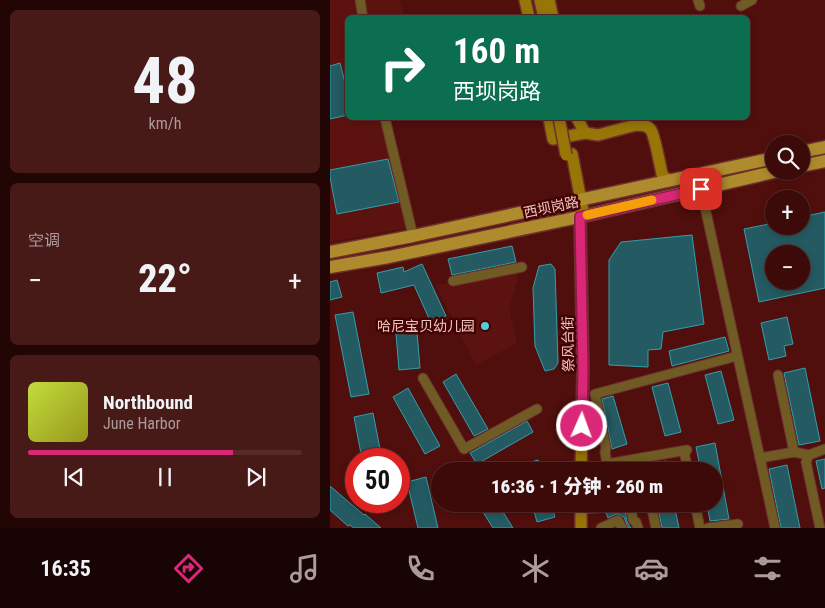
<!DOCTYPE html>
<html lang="zh">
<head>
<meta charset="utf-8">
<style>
  :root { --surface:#3c0b09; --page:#471917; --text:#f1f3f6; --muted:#ac9b9c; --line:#552b2a; --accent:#db2777 }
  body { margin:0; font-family:"Roboto Condensed","Noto Sans SC",sans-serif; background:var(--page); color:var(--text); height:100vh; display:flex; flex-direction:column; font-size:19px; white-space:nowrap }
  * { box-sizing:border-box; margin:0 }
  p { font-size:16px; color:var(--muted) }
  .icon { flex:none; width:28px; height:28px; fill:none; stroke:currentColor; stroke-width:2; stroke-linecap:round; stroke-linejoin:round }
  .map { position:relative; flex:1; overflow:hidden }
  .side { display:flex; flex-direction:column; gap:10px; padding:10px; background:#210605; width:330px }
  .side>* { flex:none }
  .top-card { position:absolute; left:15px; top:15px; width:405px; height:105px; border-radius:8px; box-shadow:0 2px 8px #0003,0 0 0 1px var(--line); background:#0b6e4f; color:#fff; overflow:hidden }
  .controls { position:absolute; left:435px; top:135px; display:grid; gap:10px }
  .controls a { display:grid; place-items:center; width:45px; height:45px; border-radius:50%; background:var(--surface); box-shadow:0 2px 8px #0003,0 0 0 1px var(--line); font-size:25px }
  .speed { position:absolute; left:15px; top:448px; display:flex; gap:10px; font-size:25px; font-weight:700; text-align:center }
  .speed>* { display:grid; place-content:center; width:65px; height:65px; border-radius:50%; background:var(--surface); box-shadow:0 2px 8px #0003,0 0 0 1px var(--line); line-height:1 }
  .speed .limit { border:8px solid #d22; background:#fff; color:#111 }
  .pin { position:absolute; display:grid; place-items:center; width:42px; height:42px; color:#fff; margin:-21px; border-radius:10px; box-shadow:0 2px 8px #0006 }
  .me { position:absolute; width:55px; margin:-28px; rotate:2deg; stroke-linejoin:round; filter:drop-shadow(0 0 4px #0008) }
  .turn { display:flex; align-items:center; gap:18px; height:105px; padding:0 25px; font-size:22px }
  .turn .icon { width:65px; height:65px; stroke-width:2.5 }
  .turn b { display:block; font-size:35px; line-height:42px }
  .big { font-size:38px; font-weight:800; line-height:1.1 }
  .side .tile { flex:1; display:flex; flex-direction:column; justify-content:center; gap:8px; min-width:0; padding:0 18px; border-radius:8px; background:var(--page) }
  .side .dial { align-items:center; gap:0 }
  .dial b { font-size:65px; line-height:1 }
  .song { display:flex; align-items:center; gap:15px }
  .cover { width:60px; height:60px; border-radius:8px; background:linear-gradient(135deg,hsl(70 70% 55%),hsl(60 70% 35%)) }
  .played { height:5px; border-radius:2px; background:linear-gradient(90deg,var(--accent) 75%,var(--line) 75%) }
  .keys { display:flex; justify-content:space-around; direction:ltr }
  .heat { display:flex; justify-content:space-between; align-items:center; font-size:28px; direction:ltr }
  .trip { position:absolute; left:101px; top:462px; width:292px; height:50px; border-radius:25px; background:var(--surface); box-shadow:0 2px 8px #0003,0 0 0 1px var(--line); font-weight:800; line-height:50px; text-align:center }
  .tabs { display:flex; height:80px; justify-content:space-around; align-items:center; background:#180404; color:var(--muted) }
  .tabs .icon { width:35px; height:35px }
  .tabs .on { color:var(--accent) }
  .tabs b { font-size:22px; color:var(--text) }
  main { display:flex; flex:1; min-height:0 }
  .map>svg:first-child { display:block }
  .built { fill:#5c1310 }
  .building { fill:#245a61; stroke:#349eac; fill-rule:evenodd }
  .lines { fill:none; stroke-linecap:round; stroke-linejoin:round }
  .street-casing { stroke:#6d302c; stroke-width:11 }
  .secondary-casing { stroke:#6d302c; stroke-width:14 }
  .primary-casing { stroke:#6d302c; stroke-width:15 }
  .street { stroke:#705b25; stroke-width:9 }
  .secondary { stroke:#977507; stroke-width:11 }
  .primary { stroke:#ae8b2d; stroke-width:12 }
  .secondary-bridge-casing { stroke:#6d302c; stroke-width:14; stroke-linecap:butt }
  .secondary-bridge { stroke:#977507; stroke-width:11 }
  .route-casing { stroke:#8e194d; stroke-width:12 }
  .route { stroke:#db2777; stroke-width:9 }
  .slow { stroke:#f59e0b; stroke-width:9 }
  .poi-dot { fill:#53cbdb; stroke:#440203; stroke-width:2 }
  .labels { text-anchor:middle; stroke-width:5; stroke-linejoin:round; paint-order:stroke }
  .street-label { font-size:14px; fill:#efc6c0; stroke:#440203 }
  .poi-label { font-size:14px; fill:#efc6c0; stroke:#440203; text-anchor:end }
</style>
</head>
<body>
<main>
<section class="side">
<div class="tile dial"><b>48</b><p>km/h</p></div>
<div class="tile"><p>空调</p>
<div class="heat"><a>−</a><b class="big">22°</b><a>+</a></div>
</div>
<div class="tile">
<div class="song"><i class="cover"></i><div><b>Northbound</b><p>June Harbor</p></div></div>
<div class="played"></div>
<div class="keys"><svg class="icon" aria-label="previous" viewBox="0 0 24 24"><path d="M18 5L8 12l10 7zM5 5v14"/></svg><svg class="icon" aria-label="pause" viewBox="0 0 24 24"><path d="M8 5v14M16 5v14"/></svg><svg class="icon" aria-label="next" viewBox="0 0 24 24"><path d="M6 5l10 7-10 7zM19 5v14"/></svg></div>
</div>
</section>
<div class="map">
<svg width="495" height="528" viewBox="0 0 495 528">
  <rect width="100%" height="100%" fill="#500f0c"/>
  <g class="built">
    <polygon points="0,0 70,0 74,17 18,18 18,118 53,118 64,157 70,158 86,226 0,242"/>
    <polygon points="186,269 187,280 179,309 187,343 146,365 106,285"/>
  </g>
  <g class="building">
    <polygon points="10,63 18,95 18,115 0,119 0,66"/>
    <polygon points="58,159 69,202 7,214 0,177 0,170"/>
    <path d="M495 212V288L429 302 414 229 444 223V226H471V217ZM444 254H471V281H444Z"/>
    <polygon points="362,235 374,324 333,332 331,349 318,350 318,367 279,365 279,260 291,242"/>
    <polygon points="182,246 186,262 122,275 118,259"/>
    <polygon points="92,264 116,316 101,323 84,285 51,293 47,273 73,267 74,272"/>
    <polygon points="221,264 225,269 228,363 224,369 215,371 205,346 203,288 209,266"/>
    <polygon points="7,280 12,297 0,300 0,282"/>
    <polygon points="23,312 39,394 21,397 5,315"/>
    <polygon points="457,317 463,344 454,346 456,356 439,360 431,323"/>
    <polygon points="87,332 90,368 69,370 66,334"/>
    <polygon points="395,337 399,351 342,366 339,351"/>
    <polygon points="475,368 490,441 469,445 454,373"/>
    <polygon points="391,371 404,420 388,424 375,375"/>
    <polygon points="126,374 158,429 144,436 113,382"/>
    <polygon points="338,383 351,432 335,436 322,387"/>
    <polygon points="78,388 110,446 95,454 63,397"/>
    <polygon points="283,396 297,444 282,449 272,399"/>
    <polygon points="43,413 52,459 32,459 24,417"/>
    <polygon points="197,421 203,432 147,464 140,453"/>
    <polygon points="385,443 399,519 380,521 377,504 385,504 385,471 371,471 366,447"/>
    <polygon points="495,459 495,488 492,489 486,461"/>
    <polygon points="208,460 212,471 193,471 191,465"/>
    <polygon points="336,461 338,471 321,471 320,464"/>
    <polygon points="457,465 470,528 451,528 439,469"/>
    <polygon points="96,477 108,528 88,528 77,482"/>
    <polygon points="0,486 34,515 35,514 51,528 24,528 20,525 18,526 0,510"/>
    <polygon points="148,504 168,504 183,528 163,528"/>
    <polygon points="202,504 221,504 225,517 207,522"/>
    <polygon points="277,504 294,504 297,522 301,528 298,528 294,517 291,515 286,514 278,518 275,510"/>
    <polygon points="327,504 344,504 349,528 332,528"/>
  </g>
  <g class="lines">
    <g class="street-casing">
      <g id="street">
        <polyline points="30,0 33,18"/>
        <polyline points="368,0 370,6"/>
        <polyline points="411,6 422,0"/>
        <polyline points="55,118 83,236"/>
        <polyline points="371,189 430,458"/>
        <polyline points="123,281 192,267"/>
        <polyline points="448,375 464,452"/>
        <polyline points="93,378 134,449 207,409"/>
        <polyline points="354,451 358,471"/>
        <polyline points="312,458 315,471"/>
        <polyline points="277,464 275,452 276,448 265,394 407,356"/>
        <polyline points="273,471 273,468 277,464 357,450"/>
        <polyline points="300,504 303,520 306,522 308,528"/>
        <polyline points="321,504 326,528"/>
        <polyline points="365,504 370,528"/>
        <polyline points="251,509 268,508 271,504"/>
        <polyline points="271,528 288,520 292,528"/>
        <polyline points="378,528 408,524"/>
        <polyline points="445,528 430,458 464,452 479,455"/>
        <polyline points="490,528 476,462 479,455 495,449"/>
      </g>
    </g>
    <g class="secondary-casing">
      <g id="secondary">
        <polyline points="195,0 199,18"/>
        <polyline points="210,0 214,18"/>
        <polyline points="219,0 223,18"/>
        <polyline points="219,118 223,139 255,133"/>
        <path d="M247 118 255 133 268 135 306 125C312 125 317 125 321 130 325 137 330 165 332 174L334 177 339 180"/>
        <polyline points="242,154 254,216"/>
        <polyline points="250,217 253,368 251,471"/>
        <polyline points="251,528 251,504"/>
      </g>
    </g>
    <g class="primary-casing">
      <g id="primary">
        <polyline points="471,152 495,147"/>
        <polyline points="471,166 495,161"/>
        <polyline points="0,252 83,236 444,158"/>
        <polyline points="0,267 59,257 254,216 448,171"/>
      </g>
    </g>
    <use href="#street" class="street"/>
    <use href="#secondary" class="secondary"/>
    <use href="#primary" class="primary"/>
    <g class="secondary-bridge-casing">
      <polyline id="secondary-bridge" points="229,118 236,155"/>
    </g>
    <use href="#secondary-bridge" class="secondary-bridge"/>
  </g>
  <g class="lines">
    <g class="route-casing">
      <polyline id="route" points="252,426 253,368 250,217 371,189"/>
    </g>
    <use href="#route" class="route"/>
    <polyline class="slow" points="257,215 322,200"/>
  </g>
  <circle class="poi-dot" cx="155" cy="326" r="5"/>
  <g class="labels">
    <g class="street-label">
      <text transform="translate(221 207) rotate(-12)" y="5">西坝岗路</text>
      <text transform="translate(238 344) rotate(-91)" y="5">祭风台街</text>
    </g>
    <g class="poi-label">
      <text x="145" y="331">哈尼宝贝幼儿园</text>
    </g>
  </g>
</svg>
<div class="controls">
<a><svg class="icon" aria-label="search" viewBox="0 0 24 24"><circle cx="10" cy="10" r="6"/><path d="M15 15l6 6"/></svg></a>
<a>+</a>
<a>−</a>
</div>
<div class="speed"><div class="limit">50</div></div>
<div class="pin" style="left:371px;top:189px;background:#d93025"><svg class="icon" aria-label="arrive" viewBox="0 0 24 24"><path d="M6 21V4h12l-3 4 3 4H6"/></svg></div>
<svg class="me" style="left:252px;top:426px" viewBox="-20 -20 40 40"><circle r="17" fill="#db2777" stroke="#fff" stroke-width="3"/><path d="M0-11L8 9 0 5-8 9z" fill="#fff"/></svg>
<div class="trip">16:36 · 1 分钟 · 260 m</div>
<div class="top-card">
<div class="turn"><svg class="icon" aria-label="right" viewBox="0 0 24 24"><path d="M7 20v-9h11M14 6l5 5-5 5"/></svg><div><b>160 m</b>西坝岗路</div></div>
</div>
</div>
</main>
<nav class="tabs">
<b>16:35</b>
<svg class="icon on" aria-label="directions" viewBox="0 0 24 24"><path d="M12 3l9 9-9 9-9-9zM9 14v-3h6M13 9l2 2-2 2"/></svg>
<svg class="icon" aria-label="music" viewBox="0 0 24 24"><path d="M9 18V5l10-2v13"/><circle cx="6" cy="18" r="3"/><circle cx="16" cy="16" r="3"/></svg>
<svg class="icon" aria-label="phone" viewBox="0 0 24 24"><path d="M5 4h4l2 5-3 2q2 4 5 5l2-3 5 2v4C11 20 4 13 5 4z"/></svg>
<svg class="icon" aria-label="climate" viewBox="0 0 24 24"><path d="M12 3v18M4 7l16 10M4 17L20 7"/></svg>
<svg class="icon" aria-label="car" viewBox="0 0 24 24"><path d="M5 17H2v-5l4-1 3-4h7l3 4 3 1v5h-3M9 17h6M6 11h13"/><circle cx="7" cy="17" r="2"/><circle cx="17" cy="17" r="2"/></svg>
<svg class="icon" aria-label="filters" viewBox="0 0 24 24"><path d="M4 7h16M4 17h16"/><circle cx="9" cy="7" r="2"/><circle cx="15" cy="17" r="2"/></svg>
</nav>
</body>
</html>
